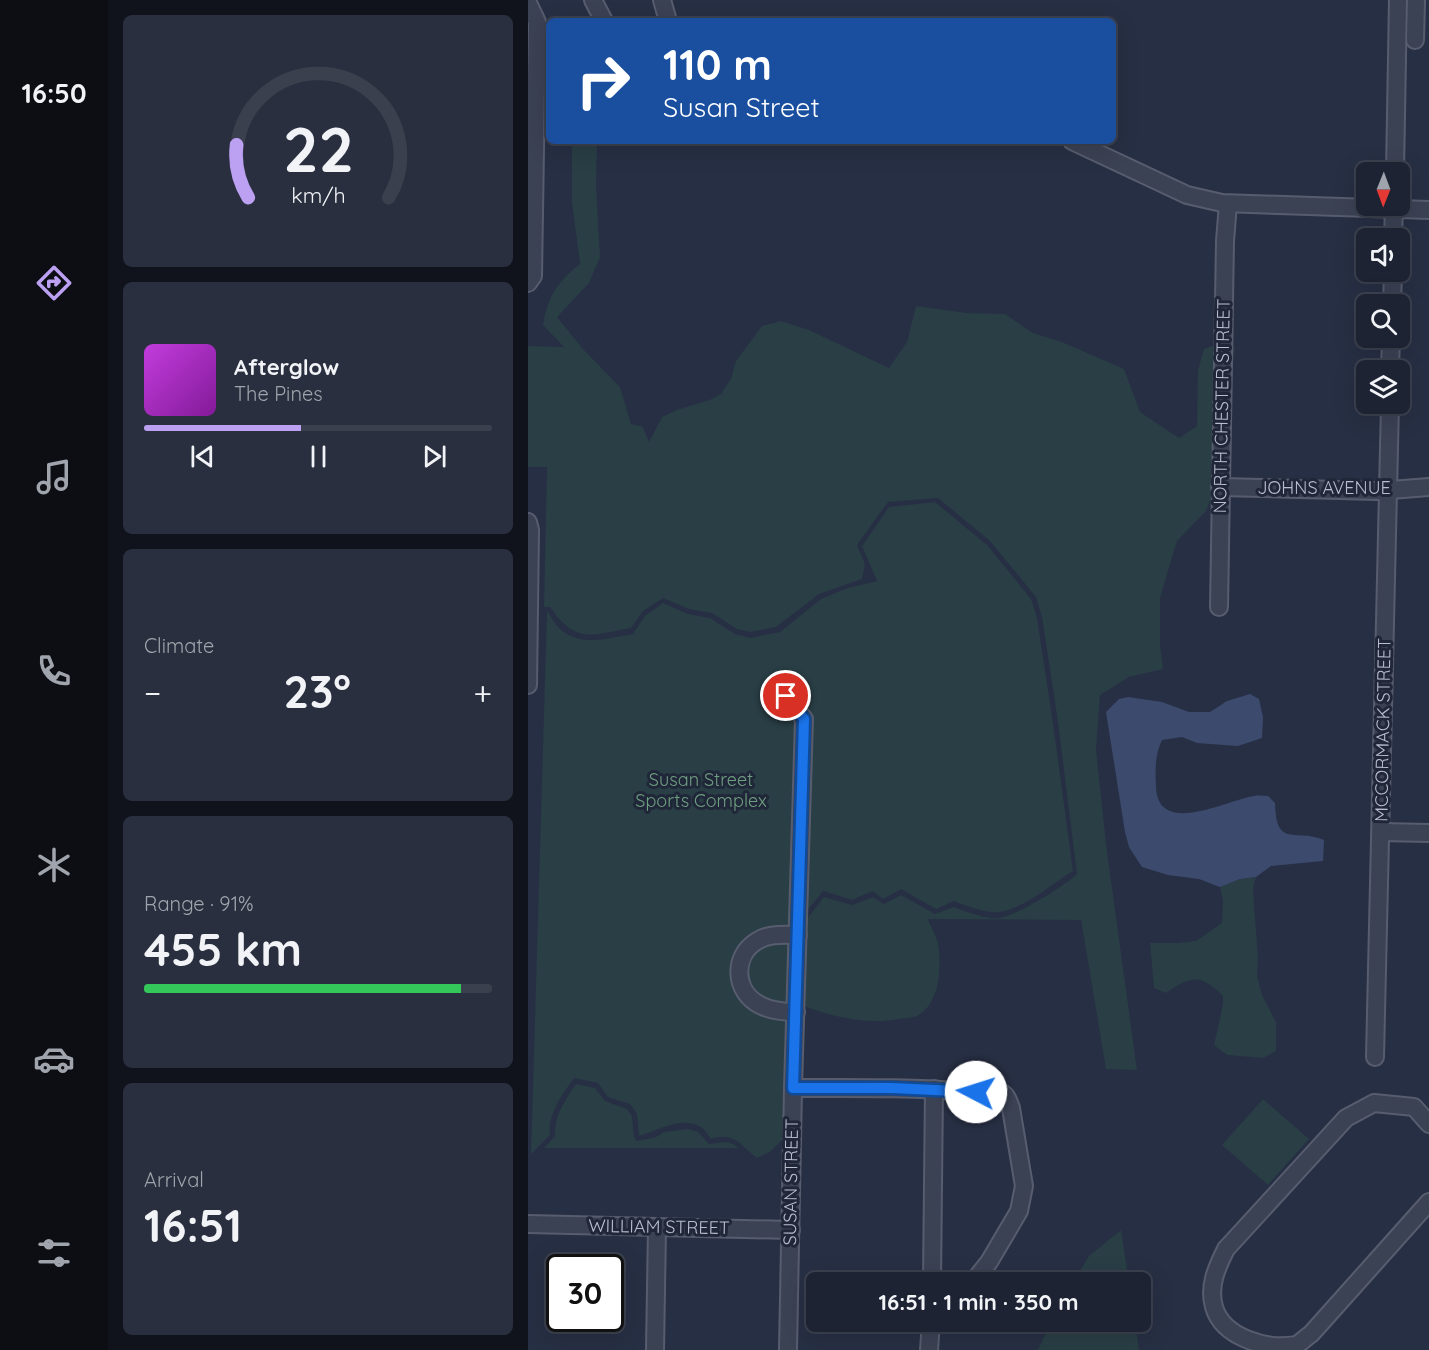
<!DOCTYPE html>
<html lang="en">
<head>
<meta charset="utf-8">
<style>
  :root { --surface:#1d2333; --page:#2a2f3f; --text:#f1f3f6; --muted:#a0a4ac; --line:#3b404e; --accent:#bca0f2 }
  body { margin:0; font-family:Quicksand,sans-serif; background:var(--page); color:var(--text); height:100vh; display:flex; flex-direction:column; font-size:22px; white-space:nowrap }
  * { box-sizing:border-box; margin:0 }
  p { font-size:20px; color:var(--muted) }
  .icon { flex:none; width:33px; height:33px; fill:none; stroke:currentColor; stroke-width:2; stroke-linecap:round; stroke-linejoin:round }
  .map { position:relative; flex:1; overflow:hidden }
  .drawer { display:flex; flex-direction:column; gap:15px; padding:15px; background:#10131c; width:420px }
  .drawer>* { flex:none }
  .banner { position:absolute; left:18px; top:18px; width:570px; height:126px; border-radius:9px; box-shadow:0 6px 24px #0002,0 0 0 2px var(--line); background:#1a4fa0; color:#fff; overflow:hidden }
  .needle { width:39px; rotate:181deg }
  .fabs { position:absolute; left:828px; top:162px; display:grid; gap:12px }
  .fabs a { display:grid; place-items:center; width:54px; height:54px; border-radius:9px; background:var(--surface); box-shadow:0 6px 24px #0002,0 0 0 2px var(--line); font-size:30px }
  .speed { position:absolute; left:18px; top:1254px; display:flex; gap:12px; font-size:30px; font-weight:700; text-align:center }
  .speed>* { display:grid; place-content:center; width:78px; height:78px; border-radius:50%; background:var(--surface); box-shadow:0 6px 24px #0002,0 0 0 2px var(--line); line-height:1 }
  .speed .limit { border:3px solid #111; border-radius:9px; background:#fff; color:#111 }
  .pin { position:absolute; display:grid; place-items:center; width:51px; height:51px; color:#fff; margin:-26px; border:3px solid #fff; border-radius:50%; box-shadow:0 2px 6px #0007 }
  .me { position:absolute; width:66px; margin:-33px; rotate:275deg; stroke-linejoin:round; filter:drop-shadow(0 0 4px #0008) }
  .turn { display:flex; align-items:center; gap:21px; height:126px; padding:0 18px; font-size:27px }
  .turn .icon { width:78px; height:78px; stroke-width:2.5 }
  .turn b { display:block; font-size:42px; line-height:51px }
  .big { font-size:45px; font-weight:700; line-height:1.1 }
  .drawer .widget { flex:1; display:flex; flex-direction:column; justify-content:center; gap:9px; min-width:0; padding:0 21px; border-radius:9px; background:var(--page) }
  .drawer .dial { align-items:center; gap:0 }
  .dial svg { height:156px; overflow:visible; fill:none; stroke:var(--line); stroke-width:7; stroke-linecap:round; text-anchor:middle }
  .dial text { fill:var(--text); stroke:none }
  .song { display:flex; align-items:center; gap:18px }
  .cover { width:72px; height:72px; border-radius:9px; background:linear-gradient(135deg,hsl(290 70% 55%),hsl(290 70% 35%)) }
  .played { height:6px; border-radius:3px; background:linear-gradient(90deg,var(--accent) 45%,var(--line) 45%) }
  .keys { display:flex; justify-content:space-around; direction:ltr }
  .heat { display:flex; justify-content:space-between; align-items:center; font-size:33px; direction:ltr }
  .charge { height:9px; border-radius:4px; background:linear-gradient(90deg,#34c759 91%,var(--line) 0) }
  .trip { position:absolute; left:278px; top:1272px; width:345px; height:60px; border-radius:9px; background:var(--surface); box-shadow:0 6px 24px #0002,0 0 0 2px var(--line); font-weight:700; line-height:60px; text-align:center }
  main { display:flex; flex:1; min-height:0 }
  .tabs { display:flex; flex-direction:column; width:108px; justify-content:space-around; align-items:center; background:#0c0e14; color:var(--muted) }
  .tabs .icon { width:42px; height:42px }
  .tabs .selected { color:var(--accent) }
  .tabs b { font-size:27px; color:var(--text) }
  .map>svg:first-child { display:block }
  .green { fill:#293e45 }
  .water { fill:#3c4a6d }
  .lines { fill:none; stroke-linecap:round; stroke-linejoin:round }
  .minor-casing { stroke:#575d6e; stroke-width:20 }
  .minor { stroke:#3b4254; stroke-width:16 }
  .route-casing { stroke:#114b97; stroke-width:15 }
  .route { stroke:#1a73e8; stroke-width:10 }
  .labels { text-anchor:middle; stroke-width:6; stroke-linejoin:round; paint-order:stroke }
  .street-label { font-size:18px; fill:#b9becd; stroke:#202739 }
  .park-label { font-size:18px; fill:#6f9f81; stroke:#202739 }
</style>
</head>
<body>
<main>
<nav class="tabs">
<b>16:50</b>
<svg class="icon selected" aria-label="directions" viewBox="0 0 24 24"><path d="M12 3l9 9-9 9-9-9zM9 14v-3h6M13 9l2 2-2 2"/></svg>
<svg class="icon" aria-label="music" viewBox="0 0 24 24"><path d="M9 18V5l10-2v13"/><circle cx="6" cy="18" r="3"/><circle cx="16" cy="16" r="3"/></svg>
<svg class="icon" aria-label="phone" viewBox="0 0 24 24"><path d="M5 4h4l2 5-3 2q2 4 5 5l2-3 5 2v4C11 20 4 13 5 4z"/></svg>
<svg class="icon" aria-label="climate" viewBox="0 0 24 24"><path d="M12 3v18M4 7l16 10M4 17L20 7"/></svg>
<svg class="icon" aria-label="car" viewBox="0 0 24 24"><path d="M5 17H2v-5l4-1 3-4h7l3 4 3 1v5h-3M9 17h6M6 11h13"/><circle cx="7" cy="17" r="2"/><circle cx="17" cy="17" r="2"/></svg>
<svg class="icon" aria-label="filters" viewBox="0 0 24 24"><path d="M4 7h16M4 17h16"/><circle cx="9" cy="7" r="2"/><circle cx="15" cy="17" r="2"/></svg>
</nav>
<section class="drawer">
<div class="widget dial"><svg viewBox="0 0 100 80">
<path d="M14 69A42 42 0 1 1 86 69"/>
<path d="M14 69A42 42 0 0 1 8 42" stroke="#bca0f2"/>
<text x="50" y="56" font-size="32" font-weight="700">22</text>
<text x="50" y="72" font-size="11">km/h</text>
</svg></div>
<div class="widget">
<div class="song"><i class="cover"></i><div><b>Afterglow</b><p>The Pines</p></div></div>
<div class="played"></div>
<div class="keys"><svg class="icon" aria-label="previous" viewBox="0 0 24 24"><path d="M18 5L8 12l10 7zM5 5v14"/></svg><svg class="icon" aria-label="pause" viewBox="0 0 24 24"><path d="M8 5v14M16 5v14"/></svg><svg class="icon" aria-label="next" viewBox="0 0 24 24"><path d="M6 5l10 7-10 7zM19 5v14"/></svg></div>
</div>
<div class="widget"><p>Climate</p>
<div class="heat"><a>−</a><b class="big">23°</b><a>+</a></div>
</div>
<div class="widget"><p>Range · 91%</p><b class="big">455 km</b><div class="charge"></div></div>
<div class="widget"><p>Arrival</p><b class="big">16:51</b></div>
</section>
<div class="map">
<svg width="901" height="1350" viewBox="0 0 901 1350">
  <rect width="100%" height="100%" fill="#272f44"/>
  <g class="green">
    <path d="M44 141H69L68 185 72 257 61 283 29 317 54 348 92 387 103 424 115 427 121 442 134 417 149 410 184 399 193 394 203 379 208 361 234 326 253 321 281 330 361 368 379 342 388 306 439 313 477 314 505 333 534 342 596 369 612 412 651 438 669 426 670 370 676 349 695 342 707 347 688 485 678 511 649 541 632 598V645L635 669 601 677 572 695 568 749 578 844 609 1070 578 1069 553 920 400 919C402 927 409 935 410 944 414 967 412 1004 389 1016 384 1018 377 1018 371 1019 338 1025 306 1017 275 1006V924L296 897 324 905 345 897 356 904 373 895 407 914 426 907C436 911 460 920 471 918 490 915 535 887 549 874L530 722 514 617 508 597 462 541 410 498 360 502 329 545 337 564 334 579 291 594 248 627 222 632 209 629 184 613 161 609 135 598 115 611 103 628C63 635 49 645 22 607H16L19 467H0V346L36 347 15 325C20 296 29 282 52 264L44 202Z"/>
    <path d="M407 502 459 545 503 599 509 618 525 723 545 871C522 885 498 908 471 912 460 914 436 905 426 901L408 909 373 889 355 899 345 891 324 900 295 891 270 922 264 1130 242 1152 229 1158C212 1145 206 1131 183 1139 180 1135 177 1130 173 1127 154 1115 129 1131 111 1136L109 1114 102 1104 80 1097 70 1083 46 1078C34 1095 20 1113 22 1135L3 1154 19 611C23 616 26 623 31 628 52 648 80 638 105 634L117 616 135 603 160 614 182 618 207 634 222 638 252 632 293 599 317 589 349 581 334 546 361 507Z"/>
    <path d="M728 877 725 889 730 959 729 977 734 995 748 1022V1051L735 1058 699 1055 686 1045 695 1004V996C672 973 663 976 638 993L626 988 622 943H650L668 941 694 923 695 900 692 887 712 879Z"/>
    <path d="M48 1084 67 1088 77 1101 99 1109 104 1116 106 1137 109 1141 128 1137 136 1132 160 1129 170 1132 181 1144C192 1143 202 1139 210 1148H16L27 1136C26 1116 37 1100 48 1084Z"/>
    <polygon points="735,1099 781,1139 740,1185 694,1145"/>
    <polygon points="593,1230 601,1282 545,1282 561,1256"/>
    <polygon points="523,1322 607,1322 611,1350 510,1350"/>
  </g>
  <path class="water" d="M722 694 731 699 735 717 734 738 710 746 669 743 654 737 634 740C627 754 627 770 628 786 629 838 699 800 726 796 730 795 735 796 740 796L747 803C748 849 767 828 796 840L795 861 743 866 728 877 712 879 692 887 671 879 640 875 614 867 601 847 597 832 578 712 591 699 600 697 634 702 661 712H682L699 701Z"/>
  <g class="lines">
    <g class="minor-casing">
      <g id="minor">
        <polyline points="65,0 76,21"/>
        <polyline points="134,0 140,21"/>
        <polyline points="0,3 9,22 5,276 0,283"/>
        <polyline points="887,40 888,0"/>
        <polyline points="544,141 659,195 694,203 901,210"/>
        <polyline points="867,172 870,0"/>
        <polyline points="865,238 866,206"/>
        <polyline points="864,304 865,272"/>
        <polyline points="862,370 863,338"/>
        <polyline points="692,487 850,491 901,487"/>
        <polyline points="0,522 2,530 0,685"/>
        <polyline points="691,607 697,241 700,204"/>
        <polyline points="258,696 276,719 265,1088 260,1350"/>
        <polyline points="853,832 901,833"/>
        <path d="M268 1012C255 1012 243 1011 232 1005 206 992 204 956 229 941 241 933 256 935 270 935"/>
        <polyline points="847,1057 862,404"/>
        <path d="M265 1088C324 1088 383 1087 441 1092 452 1092 464 1089 474 1093 479 1095 481 1103 483 1108L496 1186 491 1211 461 1262 445 1282"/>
        <path d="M901 1124 886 1107 846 1103 818 1118 698 1249C689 1267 680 1286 686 1307 695 1338 739 1350 768 1345 773 1343 778 1337 783 1334L901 1202"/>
        <polyline points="0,1224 263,1230"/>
        <polyline points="404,1282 406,1089"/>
        <polyline points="127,1350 129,1228"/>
        <polyline points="401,1350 403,1322"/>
      </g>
    </g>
    <use href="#minor" class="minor"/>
  </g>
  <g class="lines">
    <g class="route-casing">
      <polyline id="route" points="258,696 276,719 265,1088 364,1088 448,1092"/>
    </g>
    <use href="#route" class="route"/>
  </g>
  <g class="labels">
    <g class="street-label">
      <text transform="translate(694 406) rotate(-89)" y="6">NORTH CHESTER STREET</text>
      <text x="796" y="494">JOHNS AVENUE</text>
      <text transform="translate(855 730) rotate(-89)" y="6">MCCORMACK STREET</text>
      <text transform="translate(263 1182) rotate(-89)" y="6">SUSAN STREET</text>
      <text transform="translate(131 1227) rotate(1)" y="6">WILLIAM STREET</text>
    </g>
    <g class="park-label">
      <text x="173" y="786">Susan Street<tspan x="173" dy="21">Sports Complex</tspan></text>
    </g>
  </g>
</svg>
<div class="fabs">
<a><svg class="needle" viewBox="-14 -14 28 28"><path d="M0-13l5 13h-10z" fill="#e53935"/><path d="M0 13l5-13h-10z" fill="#a0a4ac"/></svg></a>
<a><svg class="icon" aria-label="sound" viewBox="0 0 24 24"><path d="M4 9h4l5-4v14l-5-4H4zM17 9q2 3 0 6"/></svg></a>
<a><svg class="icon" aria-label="search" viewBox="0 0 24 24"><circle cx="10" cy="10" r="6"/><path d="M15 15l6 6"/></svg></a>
<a><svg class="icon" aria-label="layers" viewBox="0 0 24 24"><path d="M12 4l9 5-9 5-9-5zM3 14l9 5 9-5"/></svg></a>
</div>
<div class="speed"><div class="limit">30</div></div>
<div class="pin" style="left:258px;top:696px;background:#d93025"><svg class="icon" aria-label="arrive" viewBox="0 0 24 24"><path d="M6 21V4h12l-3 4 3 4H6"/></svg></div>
<svg class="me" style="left:448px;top:1092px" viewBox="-20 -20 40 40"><circle r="19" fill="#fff"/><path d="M0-13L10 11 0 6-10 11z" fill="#1a73e8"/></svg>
<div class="trip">16:51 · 1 min · 350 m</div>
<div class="banner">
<div class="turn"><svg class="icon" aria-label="right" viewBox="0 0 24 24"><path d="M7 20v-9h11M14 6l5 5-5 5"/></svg><div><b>110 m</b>Susan Street</div></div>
</div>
</div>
</main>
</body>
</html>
